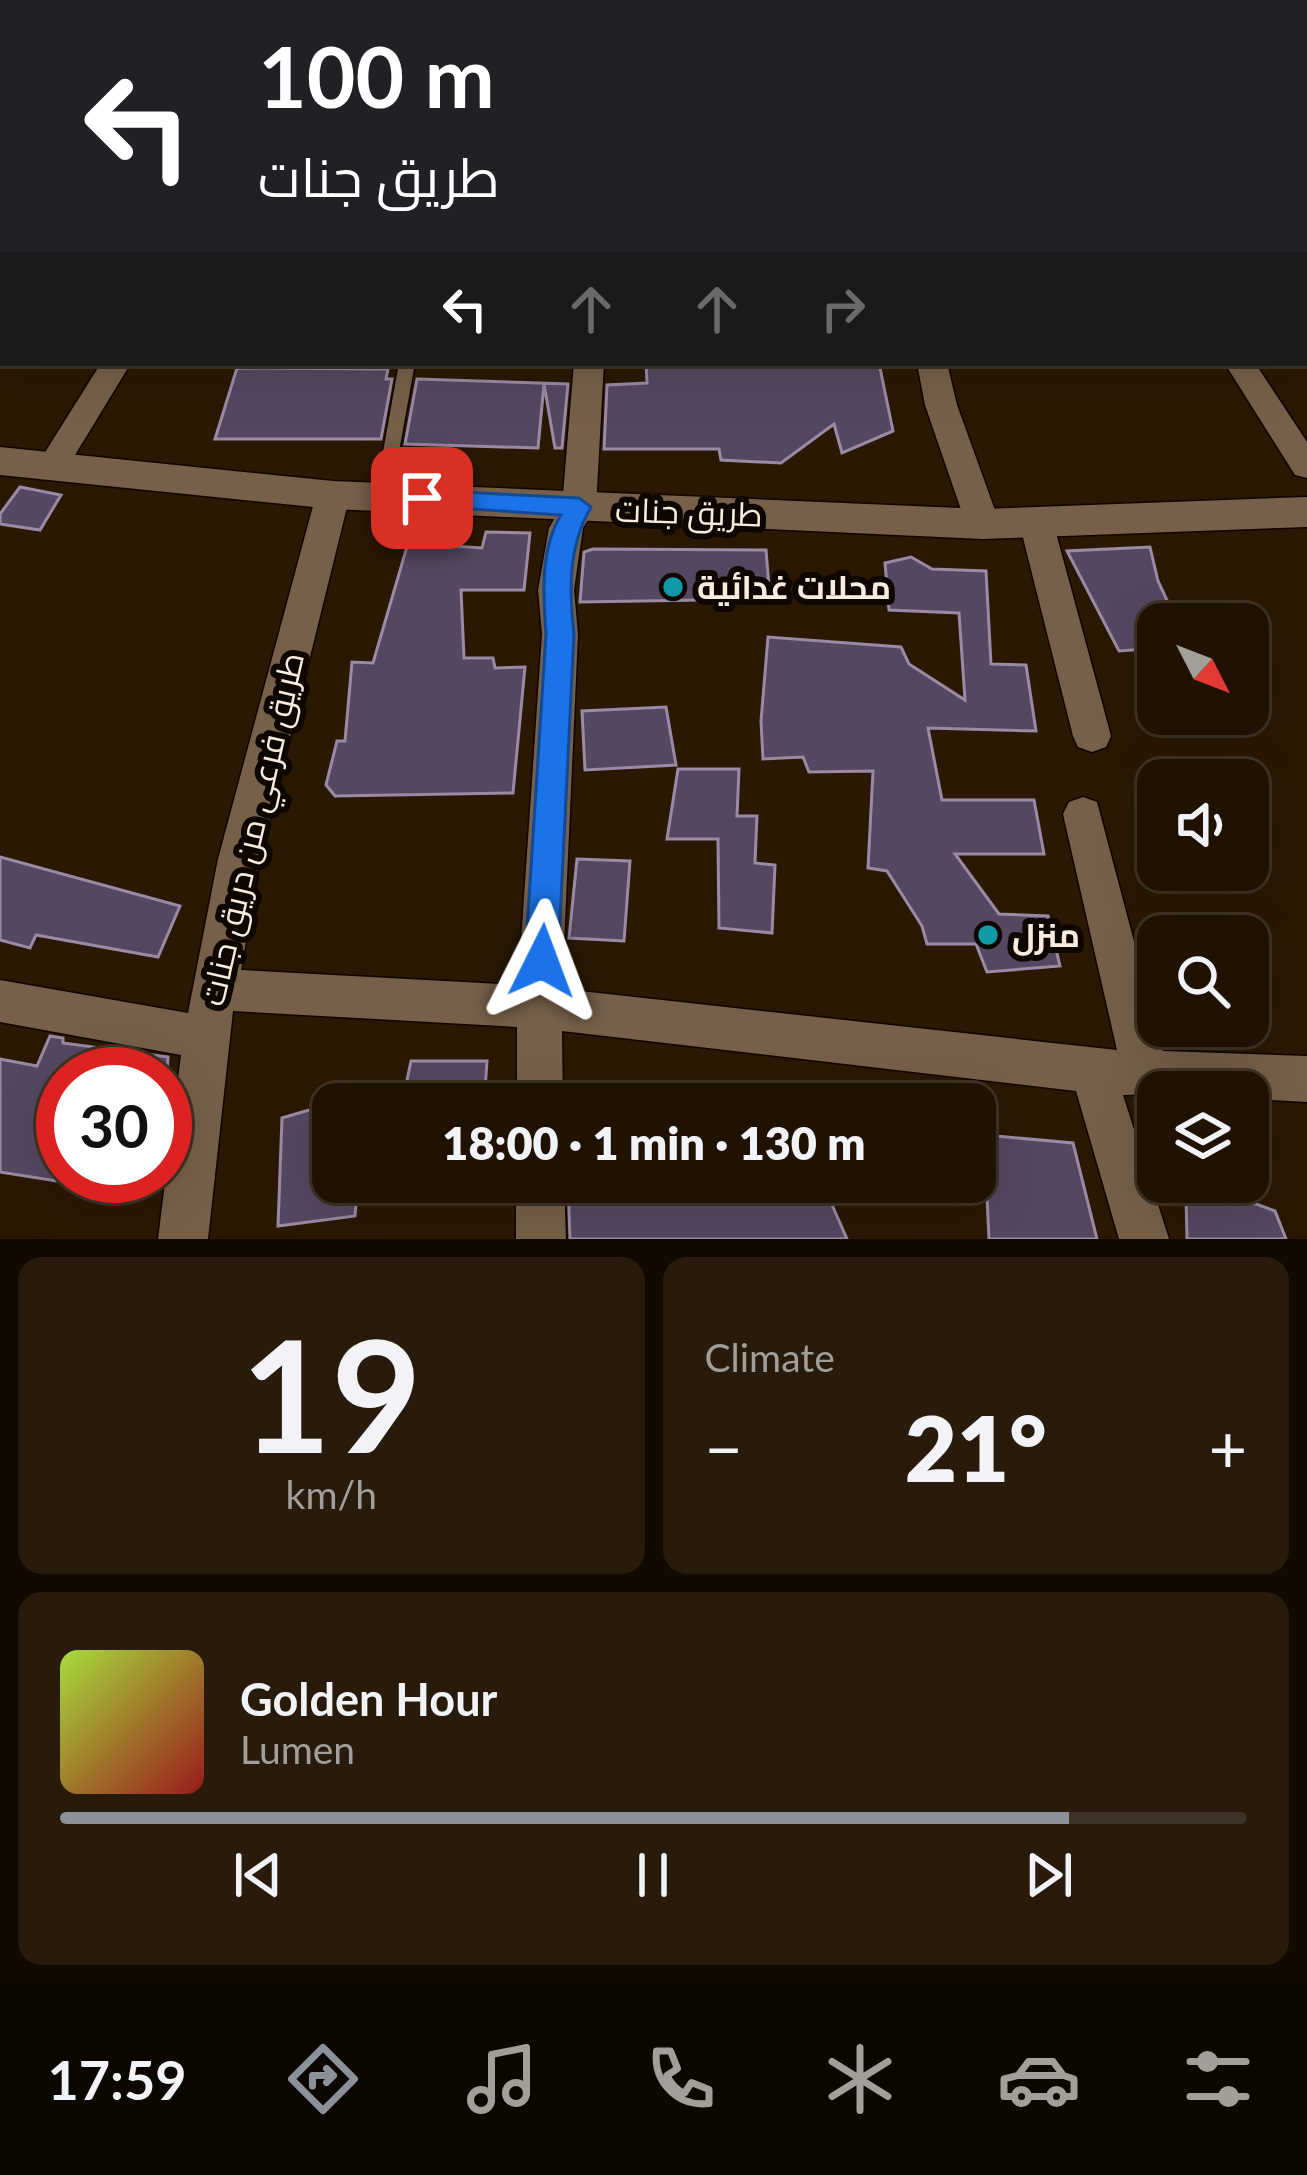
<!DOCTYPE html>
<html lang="en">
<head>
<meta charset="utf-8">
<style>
  :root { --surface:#201202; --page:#281b0c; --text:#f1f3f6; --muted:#a29e99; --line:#3d3224; --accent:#8c9099 }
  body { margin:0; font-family:Lato,Cairo,sans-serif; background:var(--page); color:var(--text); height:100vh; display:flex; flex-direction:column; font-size:45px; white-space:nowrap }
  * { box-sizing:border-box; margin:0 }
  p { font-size:39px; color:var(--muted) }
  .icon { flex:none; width:66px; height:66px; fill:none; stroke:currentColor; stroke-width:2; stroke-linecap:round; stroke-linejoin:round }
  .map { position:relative; height:1239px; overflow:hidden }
  .details { display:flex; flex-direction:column; gap:18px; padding:18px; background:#120a01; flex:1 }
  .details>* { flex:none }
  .hud { position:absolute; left:0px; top:0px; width:1308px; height:366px; box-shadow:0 12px 48px #0002,0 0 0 3px var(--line); background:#202124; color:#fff; overflow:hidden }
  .needle { width:78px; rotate:132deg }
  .buttons { position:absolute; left:1137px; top:603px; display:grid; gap:24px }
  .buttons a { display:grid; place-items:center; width:132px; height:132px; border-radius:24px; background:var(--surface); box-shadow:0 12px 48px #0002,0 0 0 3px var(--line); font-size:60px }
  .speed { position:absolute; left:36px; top:1047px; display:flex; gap:24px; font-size:60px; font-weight:700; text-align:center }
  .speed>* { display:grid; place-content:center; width:156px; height:156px; border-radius:50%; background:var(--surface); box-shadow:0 12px 48px #0002,0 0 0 3px var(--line); line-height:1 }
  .speed .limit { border:18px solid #d22; background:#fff; color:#111 }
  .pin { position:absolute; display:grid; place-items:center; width:102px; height:102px; color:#fff; margin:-51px; border-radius:24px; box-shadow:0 6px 18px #0006 }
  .me { position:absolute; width:132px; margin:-66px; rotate:3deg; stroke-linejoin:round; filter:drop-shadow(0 0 9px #0008) }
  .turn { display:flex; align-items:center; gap:42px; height:252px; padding:0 60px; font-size:54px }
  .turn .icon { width:156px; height:156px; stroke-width:2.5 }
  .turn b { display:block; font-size:84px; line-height:102px }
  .lanes { display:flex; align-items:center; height:114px; padding:0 60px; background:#0003; justify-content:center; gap:60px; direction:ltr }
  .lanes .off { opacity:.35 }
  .big { font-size:90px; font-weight:800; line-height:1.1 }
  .details .tile { flex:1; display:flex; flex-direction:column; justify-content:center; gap:18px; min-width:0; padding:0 42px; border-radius:24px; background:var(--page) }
  .details .dial { align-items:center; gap:0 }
  .dial b { font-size:156px; line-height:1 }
  .song { display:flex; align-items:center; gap:36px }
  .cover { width:144px; height:144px; border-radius:18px; background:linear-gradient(135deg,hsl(80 70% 55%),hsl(0 70% 35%)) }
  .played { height:12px; border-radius:6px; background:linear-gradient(90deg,var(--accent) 85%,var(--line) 85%) }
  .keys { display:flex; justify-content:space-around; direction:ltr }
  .heat { display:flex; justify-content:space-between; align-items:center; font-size:66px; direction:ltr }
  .details .tiles { flex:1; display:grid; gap:18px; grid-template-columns:1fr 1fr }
  .tile:last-child { grid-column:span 2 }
  .trip { position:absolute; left:312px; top:1083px; width:684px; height:120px; border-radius:24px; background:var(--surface); box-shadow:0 12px 48px #0002,0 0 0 3px var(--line); font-weight:800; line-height:120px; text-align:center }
  .tabs { display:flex; height:192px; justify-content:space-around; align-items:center; background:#0d0701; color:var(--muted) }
  .tabs .icon { width:84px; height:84px }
  .tabs .on { color:var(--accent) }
  .tabs b { font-size:54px; color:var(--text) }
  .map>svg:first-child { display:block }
  .building { fill:#564760; stroke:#9a8aa5; stroke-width:3 }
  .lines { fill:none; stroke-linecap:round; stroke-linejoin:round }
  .service-casing { stroke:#120400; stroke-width:3 }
  .minor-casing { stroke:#120400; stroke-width:3 }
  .tertiary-casing { stroke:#120400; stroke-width:3 }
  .service { fill:#766049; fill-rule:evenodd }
  .minor { fill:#766049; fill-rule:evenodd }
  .tertiary { fill:#766049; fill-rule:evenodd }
  .route { fill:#1a73e8; stroke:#114b97; stroke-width:3 }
  .culture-dot { fill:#0f9aa8; stroke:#0d0601; stroke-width:4.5 }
  .labels { text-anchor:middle; stroke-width:12; stroke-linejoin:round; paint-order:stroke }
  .street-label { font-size:33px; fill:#f9ecdf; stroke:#0d0601 }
  .poi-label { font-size:33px; font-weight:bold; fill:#f9ecdf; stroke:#0d0601; text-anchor:start }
</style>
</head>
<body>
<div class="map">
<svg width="1307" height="1239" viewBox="0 0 1307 1239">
  <rect width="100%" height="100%" fill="#2a1803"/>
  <g class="building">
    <polygon points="646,363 879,363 893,431 842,453 834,424 781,463 721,460 719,449 604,449 607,385 647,383"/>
    <polygon points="237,368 388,369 386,379 392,379 381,439 215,439"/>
    <polygon points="417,379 568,384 562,448 555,448 544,384 538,448 405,444"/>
    <polygon points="20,487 61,495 40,530 0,524 0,514"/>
    <polygon points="486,532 530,533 524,590 461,590 464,658 493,658 495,668 525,667 513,793 335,796 326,785 337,741 345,741 352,662 373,663 408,543 482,548"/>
    <polygon points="1150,547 1158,581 1178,624 1158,624 1158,648 1119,651 1067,551"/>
    <polygon points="593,549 766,550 770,599 580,602 584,552"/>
    <polygon points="911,557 932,569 986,571 991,664 1026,665 1036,731 928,728 942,800 1034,800 1044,854 955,854 999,914 1048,916 1060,966 987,972 976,944 927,944 922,926 887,871 868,868 873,771 809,772 803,757 763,759 761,721 768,637 901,647 909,664 965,700 959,613 889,610 885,563"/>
    <polygon points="666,707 676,765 585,770 582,711"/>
    <polygon points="678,769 739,769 737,816 757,816 755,863 775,865 772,933 719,928 718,839 667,839"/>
    <polygon points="0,857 180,906 158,957 36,935 30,948 0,940"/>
    <polygon points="577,859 630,861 624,941 569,938"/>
    <polygon points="50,1036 63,1038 63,1043 168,1057 167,1074 63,1074 63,1182 0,1172 0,1059 37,1066"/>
    <polygon points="411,1061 487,1061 484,1104 402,1104"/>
    <polygon points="333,1103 333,1182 358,1182 355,1216 278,1226 282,1118"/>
    <polygon points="984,1135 1073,1143 1097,1239 989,1239"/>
    <polygon points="568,1182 822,1182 847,1239 570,1239"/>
    <polygon points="1224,1192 1275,1211 1286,1239 1187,1239 1186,1196"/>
  </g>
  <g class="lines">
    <g class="service-casing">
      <polygon id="service" points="399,363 415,363 391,496 383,502 375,496"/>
    </g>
    <g class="minor-casing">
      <g id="minor">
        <polygon points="789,0 812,0 814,3 791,3"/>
        <polygon points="976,0 1045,0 1047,3 974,3"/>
        <rect x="1305" y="10" width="2" height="14"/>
        <rect x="1305" y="81" width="2" height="14"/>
        <rect x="1305" y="212" width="2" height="16"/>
        <polygon points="3,296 3,317 0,318 0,297"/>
        <polygon points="101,363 131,363 64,473 42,473 37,465"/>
        <polygon points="574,363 604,363 596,507 583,528 574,590 578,634 562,989 1117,1050 1063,814 1069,802 1083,797 1097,802 1163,1051 1307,1056 1307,1102 1248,1099 1248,1092 1123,1095 1169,1239 1119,1239 1076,1091 562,1031 563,1104 517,1104 517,1027 233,1011 208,1239 158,1239 181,1055 0,1022 0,980 188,1013 218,859 316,495 321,487 345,487 350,495 260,859 241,970 518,985 542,634 538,590 549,528 562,506"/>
        <polygon points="917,363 947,363 957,405 1000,524 995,532 971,532 966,524 925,405"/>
        <polygon points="1229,363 1255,363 1307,442 1307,478 1295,475 1227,367"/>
        <polygon points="1036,510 1048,514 1053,522 1111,736 1106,747 1092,752 1078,747 1073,736 1019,522 1024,514"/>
        <polygon points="516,1182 564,1182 566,1239 516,1239"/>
      </g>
    </g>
    <g class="tertiary-casing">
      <polygon id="tertiary" points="0,447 333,481 983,509 1307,497 1307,527 983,539 333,509 0,475"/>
    </g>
    <use href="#service" class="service"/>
    <use href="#minor" class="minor"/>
    <use href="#tertiary" class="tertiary"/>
  </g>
  <path class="route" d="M422 490 579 498 591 507C568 546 569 590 574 634L558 961 553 971 542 976 530 971 525 961 546 634C543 596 540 549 561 515L413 505 409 498 413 492Z"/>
  <g class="culture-dot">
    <circle cx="673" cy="587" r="12"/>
    <circle cx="988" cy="935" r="12"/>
  </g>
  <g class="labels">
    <g class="street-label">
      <text transform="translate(689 512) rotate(2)" y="12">طريق جنات</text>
      <text transform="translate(252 829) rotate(-77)" y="12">طريق فرعي من دريق جنات</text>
    </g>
    <g class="poi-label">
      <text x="697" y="599">محلات غدائية</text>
      <text x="1012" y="947">منزل</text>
    </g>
  </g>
</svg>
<div class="buttons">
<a><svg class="needle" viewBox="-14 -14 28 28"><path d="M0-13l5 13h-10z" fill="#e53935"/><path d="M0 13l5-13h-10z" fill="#a29e99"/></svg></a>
<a><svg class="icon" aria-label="sound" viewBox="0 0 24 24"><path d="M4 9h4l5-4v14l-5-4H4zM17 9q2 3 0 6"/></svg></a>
<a><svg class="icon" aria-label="search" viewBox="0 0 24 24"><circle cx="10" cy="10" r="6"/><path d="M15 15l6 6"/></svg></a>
<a><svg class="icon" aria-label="layers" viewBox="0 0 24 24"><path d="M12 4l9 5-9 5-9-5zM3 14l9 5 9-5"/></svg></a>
</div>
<div class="speed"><div class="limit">30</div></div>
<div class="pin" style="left:422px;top:498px;background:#d93025"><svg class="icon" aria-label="arrive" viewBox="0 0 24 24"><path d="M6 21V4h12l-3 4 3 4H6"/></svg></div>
<svg class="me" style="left:542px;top:961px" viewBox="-20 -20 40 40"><path d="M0-17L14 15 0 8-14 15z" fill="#1a73e8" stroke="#fff" stroke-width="4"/></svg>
<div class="trip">18:00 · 1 min · 130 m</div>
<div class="hud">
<div class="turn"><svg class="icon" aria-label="left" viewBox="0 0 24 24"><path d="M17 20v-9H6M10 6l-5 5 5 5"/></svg><div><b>100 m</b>طريق جنات</div></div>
<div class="lanes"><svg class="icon" aria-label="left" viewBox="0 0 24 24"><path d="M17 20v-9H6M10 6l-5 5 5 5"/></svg><svg class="icon off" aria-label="ahead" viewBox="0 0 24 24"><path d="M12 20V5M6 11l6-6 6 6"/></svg><svg class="icon off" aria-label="ahead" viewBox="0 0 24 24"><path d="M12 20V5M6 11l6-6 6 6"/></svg><svg class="icon off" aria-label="right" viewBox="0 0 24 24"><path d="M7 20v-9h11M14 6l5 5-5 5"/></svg></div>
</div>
</div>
<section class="details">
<div class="tiles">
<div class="tile dial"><b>19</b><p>km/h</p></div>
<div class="tile"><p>Climate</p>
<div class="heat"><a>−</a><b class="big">21°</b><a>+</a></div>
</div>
<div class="tile">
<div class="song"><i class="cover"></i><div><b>Golden Hour</b><p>Lumen</p></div></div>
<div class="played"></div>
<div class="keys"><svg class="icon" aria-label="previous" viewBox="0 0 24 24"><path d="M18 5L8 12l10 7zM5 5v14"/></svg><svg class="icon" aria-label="pause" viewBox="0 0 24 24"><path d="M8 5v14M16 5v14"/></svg><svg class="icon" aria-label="next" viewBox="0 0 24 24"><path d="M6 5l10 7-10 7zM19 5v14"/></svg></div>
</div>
</div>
</section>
<nav class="tabs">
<b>17:59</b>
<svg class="icon on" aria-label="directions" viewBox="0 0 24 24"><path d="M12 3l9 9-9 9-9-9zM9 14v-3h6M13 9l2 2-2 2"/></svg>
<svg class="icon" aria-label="music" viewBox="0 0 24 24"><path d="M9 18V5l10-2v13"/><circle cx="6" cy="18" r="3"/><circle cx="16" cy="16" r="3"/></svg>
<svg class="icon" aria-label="phone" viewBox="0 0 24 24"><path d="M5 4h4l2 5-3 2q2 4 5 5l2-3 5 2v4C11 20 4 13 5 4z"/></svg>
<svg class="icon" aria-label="climate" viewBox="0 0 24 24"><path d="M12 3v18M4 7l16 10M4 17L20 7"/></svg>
<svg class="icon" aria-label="car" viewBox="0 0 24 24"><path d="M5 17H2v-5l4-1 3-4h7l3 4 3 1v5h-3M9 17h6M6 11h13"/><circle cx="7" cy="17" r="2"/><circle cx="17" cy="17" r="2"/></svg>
<svg class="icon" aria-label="filters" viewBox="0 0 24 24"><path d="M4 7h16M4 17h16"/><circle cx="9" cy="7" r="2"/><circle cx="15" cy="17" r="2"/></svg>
</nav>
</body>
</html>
